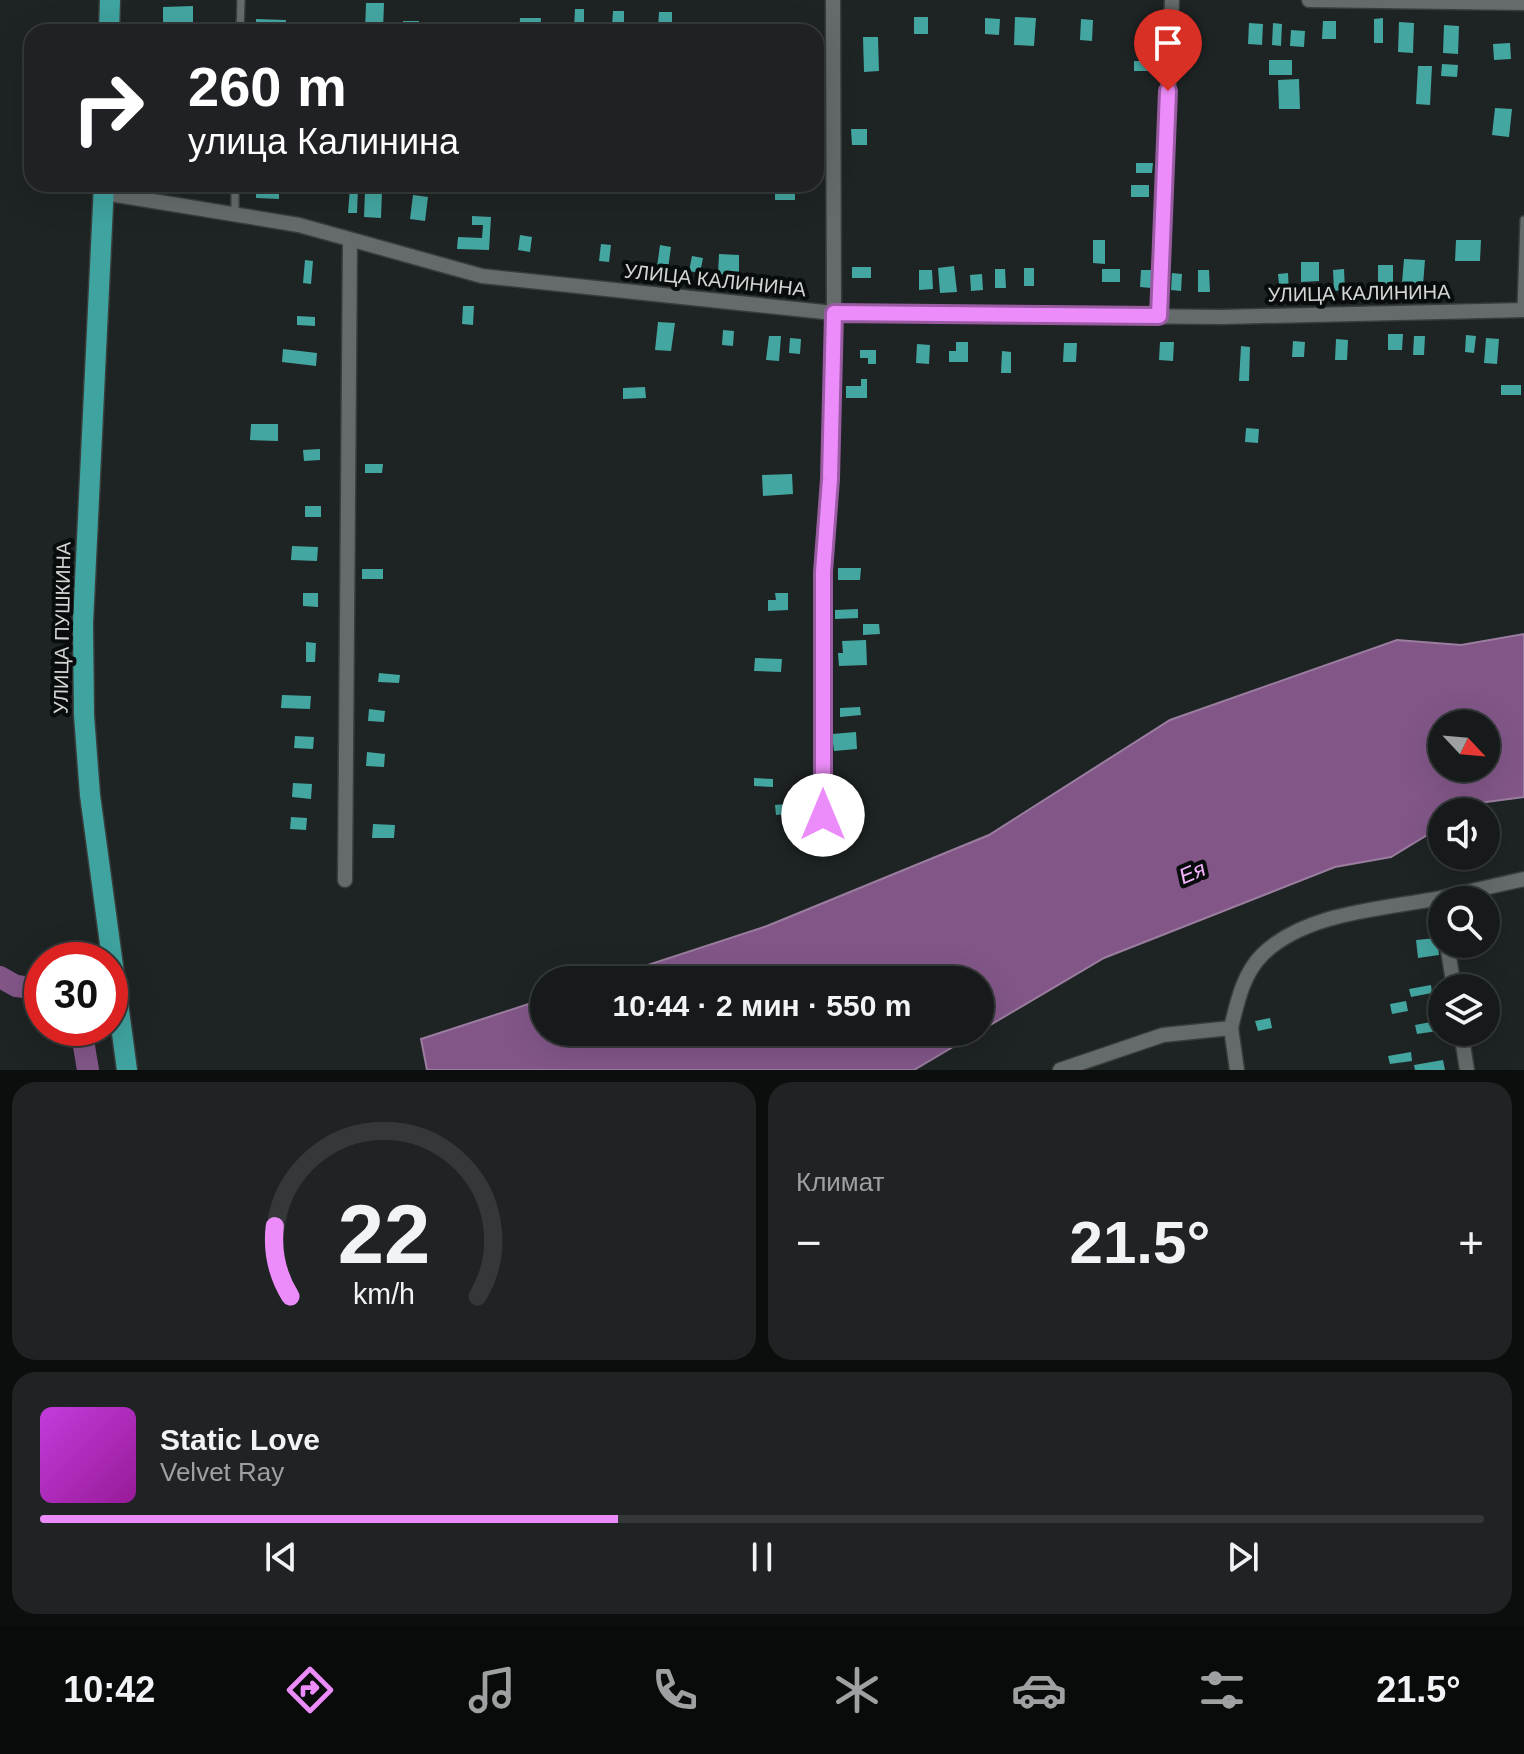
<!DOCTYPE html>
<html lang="ru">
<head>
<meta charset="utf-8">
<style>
  :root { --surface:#161a1a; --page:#1f2323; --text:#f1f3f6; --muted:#9ea1a2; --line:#353839; --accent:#ec8cfa }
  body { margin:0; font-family:Helvetica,sans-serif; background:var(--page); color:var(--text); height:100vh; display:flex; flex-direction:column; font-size:30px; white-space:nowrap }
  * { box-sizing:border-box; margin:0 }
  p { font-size:26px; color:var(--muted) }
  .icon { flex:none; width:44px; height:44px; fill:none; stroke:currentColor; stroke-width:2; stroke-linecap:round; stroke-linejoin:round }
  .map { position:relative; height:1070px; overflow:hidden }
  .sheet { display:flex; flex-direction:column; gap:12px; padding:12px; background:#0c0e0e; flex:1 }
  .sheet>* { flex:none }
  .guide { position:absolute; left:24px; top:24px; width:800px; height:168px; border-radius:24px; box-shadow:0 8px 32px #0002,0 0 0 2px var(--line); background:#202124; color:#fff; overflow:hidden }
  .needle { width:52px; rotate:116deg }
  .buttons { position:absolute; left:1428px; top:710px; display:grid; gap:16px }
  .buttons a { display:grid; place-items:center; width:72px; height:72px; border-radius:50%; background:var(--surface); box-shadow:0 8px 32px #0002,0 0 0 2px var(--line); font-size:40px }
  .speed { position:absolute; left:24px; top:942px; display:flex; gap:16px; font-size:40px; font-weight:700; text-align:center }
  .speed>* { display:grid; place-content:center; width:104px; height:104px; border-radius:50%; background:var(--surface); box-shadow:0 8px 32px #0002,0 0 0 2px var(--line); line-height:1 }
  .speed .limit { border:12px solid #d22; background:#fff; color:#111 }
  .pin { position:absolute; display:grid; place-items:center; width:68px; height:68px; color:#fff; margin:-82px -34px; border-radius:50% 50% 50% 0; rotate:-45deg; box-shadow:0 0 8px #0007 }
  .pin .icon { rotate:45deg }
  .me { position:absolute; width:88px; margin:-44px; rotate:0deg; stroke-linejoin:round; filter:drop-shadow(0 0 6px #0008) }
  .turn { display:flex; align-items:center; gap:28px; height:168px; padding:0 32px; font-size:36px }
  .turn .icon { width:104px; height:104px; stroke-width:2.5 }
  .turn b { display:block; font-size:56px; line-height:68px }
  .big { font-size:60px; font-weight:700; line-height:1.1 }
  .sheet .tile { flex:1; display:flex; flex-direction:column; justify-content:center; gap:12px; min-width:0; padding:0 28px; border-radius:24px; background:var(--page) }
  .sheet .dial { align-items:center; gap:0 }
  .dial svg { height:208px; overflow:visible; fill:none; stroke:var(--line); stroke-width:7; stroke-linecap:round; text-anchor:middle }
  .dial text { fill:var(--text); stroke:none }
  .song { display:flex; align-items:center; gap:24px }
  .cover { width:96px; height:96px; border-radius:12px; background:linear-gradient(135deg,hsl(290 70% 55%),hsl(300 70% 35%)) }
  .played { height:8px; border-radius:4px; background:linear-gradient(90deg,var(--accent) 40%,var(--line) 40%) }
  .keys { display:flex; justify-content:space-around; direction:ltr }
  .heat { display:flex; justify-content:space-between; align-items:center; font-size:44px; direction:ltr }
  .sheet .tiles { flex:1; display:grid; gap:12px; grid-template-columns:1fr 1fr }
  .tile:last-child { grid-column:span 2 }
  .trip { position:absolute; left:530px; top:966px; width:464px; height:80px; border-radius:40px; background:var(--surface); box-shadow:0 8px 32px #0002,0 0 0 2px var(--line); font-weight:700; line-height:80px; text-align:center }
  .tabs { display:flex; height:128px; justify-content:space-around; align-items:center; background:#090a0a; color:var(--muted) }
  .tabs .icon { width:56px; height:56px }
  .tabs .active { color:var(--accent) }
  .tabs b { font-size:36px; color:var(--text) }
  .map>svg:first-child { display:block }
  .water { fill:#825788; stroke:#9a7d9f; stroke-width:2; fill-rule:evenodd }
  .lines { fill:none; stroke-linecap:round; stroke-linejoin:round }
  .river { stroke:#825788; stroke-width:22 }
  .building { fill:#44a6a1 }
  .lane-casing { stroke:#383d3c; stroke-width:10 }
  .street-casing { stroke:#383d3c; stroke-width:17 }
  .primary-casing { stroke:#383d3c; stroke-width:23 }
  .lane { stroke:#646b6a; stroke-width:7 }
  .street { stroke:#646b6a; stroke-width:14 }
  .primary { stroke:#3fa39f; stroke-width:20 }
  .route-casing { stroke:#995ba2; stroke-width:20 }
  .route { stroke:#ec8cfa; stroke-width:14 }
  .labels { text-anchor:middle; stroke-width:8; stroke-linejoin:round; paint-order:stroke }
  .street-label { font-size:20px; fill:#d2d6d5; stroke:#090c0c }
  .water-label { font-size:22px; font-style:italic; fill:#f4b3fd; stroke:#090c0c }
</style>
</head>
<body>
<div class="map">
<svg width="1524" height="1070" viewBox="0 0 1524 1070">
  <rect width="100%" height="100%" fill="#1e2323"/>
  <g class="water">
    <path d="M1524 634V797L1479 803 1465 812H1442V826L1391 857 1335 867 1104 958 980 1031V980H602L767 926 989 835 1170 720 1397 640 1461 645ZM1442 724H1486V768H1442Z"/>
    <polygon points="544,999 544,1032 978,1032 914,1070 427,1070 421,1039"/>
  </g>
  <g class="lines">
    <g class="river">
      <polyline points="0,977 16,986 42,989"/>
      <polyline points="81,1028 88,1070"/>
    </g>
  </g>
  <g class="building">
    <polygon points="366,3 384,3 383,31 365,31"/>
    <polygon points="193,6 193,32 163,32 163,7"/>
    <polygon points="575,9 584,9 584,28 574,28"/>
    <polygon points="613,11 624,11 624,28 612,27"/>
    <polygon points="659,12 672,12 672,32 658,28"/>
    <rect x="914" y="17" width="14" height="17"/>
    <polygon points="1015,17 1036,18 1034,46 1014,45"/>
    <polygon points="520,18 541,18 540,32 519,32"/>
    <polygon points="985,18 1000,19 999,35 985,34"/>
    <polygon points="1383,18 1383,43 1374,43 1374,19"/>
    <polygon points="256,19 286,20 286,32 256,32"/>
    <polygon points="1081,19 1093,20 1092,41 1080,40"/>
    <polygon points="403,21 419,21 418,32 403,32"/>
    <polygon points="1323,21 1336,21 1336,39 1322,39"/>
    <polygon points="1399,22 1414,23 1413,53 1398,52"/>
    <polygon points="1249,23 1263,24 1262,45 1248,44"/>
    <polygon points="1273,23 1282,24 1281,46 1272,45"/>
    <polygon points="1444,25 1459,26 1458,54 1443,53"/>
    <polygon points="1291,30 1305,31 1304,47 1290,46"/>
    <polygon points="863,37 878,37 879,71 864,72"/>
    <polygon points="1510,43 1511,59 1494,60 1493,44"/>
    <rect x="1269" y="60" width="23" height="15"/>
    <polygon points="1134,61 1153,61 1152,71 1134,71"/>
    <polygon points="1442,64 1458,65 1457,77 1441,76"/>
    <polygon points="1418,66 1432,66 1430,105 1416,104"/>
    <polygon points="1299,79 1300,109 1279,109 1278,80"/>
    <polygon points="1495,108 1512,109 1509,137 1492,135"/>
    <polygon points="851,129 867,129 867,145 852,145"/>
    <polygon points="1136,163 1153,163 1152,173 1136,173"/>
    <polygon points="279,184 279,199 256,198 256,185"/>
    <rect x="1131" y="185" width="18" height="12"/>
    <polygon points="350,188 358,188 357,213 348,213"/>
    <rect x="775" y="188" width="20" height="12"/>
    <polygon points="365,191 382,192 381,218 364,217"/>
    <polygon points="413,195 428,197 425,221 410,219"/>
    <polygon points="472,216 491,217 489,250 457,249 458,237 482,238 483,225 472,225"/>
    <polygon points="520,235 532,237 530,252 518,250"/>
    <polygon points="1093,240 1105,240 1105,264 1093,263"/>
    <polygon points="1456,240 1481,240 1480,261 1455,261"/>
    <polygon points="601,244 611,245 609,262 599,261"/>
    <polygon points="660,245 671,247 668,269 657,267"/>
    <polygon points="719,254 739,255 739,275 718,274"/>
    <polygon points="692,256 703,258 700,273 689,271"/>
    <polygon points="1404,259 1425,260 1423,285 1402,283"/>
    <polygon points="305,260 313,261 311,284 303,283"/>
    <polygon points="1301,262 1319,262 1319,281 1301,282"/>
    <rect x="1378" y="265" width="15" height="27"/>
    <polygon points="954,266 957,292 940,293 938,268"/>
    <rect x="852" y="267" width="19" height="11"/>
    <rect x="1024" y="268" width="10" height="18"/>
    <polygon points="995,269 1005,269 1006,288 995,288"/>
    <rect x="1102" y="269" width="18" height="13"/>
    <polygon points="1344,269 1345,290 1334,291 1333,270"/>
    <polygon points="919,270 932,270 933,289 919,290"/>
    <polygon points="1141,270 1151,270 1151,288 1140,287"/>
    <polygon points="1198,270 1209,270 1210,292 1198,292"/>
    <polygon points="1172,273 1182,274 1181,291 1171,290"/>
    <polygon points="1288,273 1289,293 1280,294 1278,274"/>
    <polygon points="982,274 983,290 971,291 970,275"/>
    <polygon points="463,306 474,306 473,325 462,324"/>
    <polygon points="297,316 315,317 315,326 297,325"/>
    <polygon points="658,322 675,323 671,351 655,350"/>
    <polygon points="723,330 734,331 733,346 722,345"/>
    <polygon points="1388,334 1403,334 1402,350 1388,350"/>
    <polygon points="1466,335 1476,336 1474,353 1465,352"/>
    <polygon points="769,336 781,336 779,361 766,360"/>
    <polygon points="1414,336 1425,336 1424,355 1413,355"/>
    <polygon points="790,338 801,339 800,354 789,353"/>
    <polygon points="1486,338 1499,339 1497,364 1484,363"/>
    <polygon points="1336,339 1348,340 1347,360 1335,360"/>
    <polygon points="1293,341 1305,342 1304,357 1292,357"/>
    <polygon points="956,342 968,342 968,362 949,362 949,351 956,351"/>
    <polygon points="1160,342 1174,342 1173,361 1159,360"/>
    <polygon points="1064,343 1077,343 1076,362 1063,362"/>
    <polygon points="917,344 930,345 929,364 916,363"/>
    <polygon points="1241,346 1250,347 1249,381 1239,381"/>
    <polygon points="283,349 317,353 316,366 282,362"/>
    <polygon points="860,350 876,350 876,364 868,364 868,358 860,358"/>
    <polygon points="1002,351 1011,352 1011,373 1001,373"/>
    <polygon points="861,379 867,379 867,398 846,398 846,386 861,386"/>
    <rect x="1501" y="385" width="20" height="10"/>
    <polygon points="645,387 646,398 623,399 623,388"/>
    <polygon points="251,424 278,424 278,441 250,440"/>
    <polygon points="1246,428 1259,429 1258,443 1245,442"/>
    <polygon points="320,449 320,460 304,461 303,450"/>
    <polygon points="365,464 383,464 382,473 365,473"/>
    <polygon points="792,474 793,494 763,496 762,475"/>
    <rect x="305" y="506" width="16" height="11"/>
    <polygon points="292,546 318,547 317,561 291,560"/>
    <polygon points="838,568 861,568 860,580 838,580"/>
    <rect x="362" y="569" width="21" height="10"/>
    <polygon points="303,593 318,593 318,607 303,606"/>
    <polygon points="775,593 788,593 788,610 768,611 768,600 776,600"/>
    <polygon points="858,609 858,618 835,619 835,610"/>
    <polygon points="863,624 879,624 880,634 863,635"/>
    <polygon points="866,640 867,665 839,666 838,653 843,653 842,641"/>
    <polygon points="306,642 316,643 315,662 306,662"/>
    <polygon points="755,658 782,659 781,672 754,671"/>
    <polygon points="379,673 400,675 399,683 378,682"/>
    <polygon points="282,695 311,696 310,709 281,708"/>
    <polygon points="860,707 861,715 840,717 840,708"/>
    <polygon points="369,709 385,711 384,722 368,721"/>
    <polygon points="856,732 857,749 834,751 832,734"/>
    <polygon points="295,736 314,737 313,749 294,748"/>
    <polygon points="367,752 385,754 384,767 366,766"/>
    <polygon points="754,778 773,779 773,787 754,786"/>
    <polygon points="293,783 312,784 311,799 292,797"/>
    <polygon points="796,803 796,813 776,815 775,805"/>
    <polygon points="291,817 307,818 306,830 290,829"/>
    <polygon points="373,824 395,825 394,838 372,838"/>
    <polygon points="1437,938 1439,955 1418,958 1416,940"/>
    <polygon points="1431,985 1432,993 1411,997 1409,989"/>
    <polygon points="1406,1001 1408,1011 1392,1014 1390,1004"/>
    <polygon points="1270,1018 1272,1028 1258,1031 1255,1021"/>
    <polygon points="1436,1021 1438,1031 1417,1034 1415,1025"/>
    <polygon points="1411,1052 1412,1061 1390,1064 1388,1056"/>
    <polygon points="1443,1060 1445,1070 1415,1070 1414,1065"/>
  </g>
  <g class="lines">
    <g class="lane-casing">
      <g id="lane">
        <polyline points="240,32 241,0"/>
        <polyline points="235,213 235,184"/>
        <polyline points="1521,310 1524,220"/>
      </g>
    </g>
    <g class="street-casing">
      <g id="street">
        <polyline points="1309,0 1524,3"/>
        <polyline points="104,193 299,225 482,276 834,313 1222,317 1524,310"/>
        <polyline points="1159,316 1172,0"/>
        <polyline points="823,815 823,572 830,479 834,313 833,0"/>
        <polyline points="345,880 350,241"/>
        <polyline points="1447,944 1454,988"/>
        <polyline points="1231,1028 1237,1070"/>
        <polyline points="1461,1032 1467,1070"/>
        <path d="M1060 1070 1163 1035 1231 1028C1237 1003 1243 974 1262 955 1305 912 1384 909 1440 898 1468 892 1496 885 1524 879"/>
      </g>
    </g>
    <g class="primary-casing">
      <g id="primary">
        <polyline points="109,32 110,0"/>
        <polyline points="104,184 83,623 84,715 90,795 127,1070"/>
      </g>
    </g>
    <use href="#lane" class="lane"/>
    <use href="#street" class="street"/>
    <use href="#primary" class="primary"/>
  </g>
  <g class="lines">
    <g class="route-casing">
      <polyline id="route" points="823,815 823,572 830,479 834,313 1159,316 1168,91"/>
    </g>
    <use href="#route" class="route"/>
  </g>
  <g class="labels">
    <g class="street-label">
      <text transform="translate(715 280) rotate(6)" y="7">УЛИЦА КАЛИНИНА</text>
      <text transform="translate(1359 293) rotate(-1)" y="7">УЛИЦА КАЛИНИНА</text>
      <text transform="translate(62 628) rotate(-89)" y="7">УЛИЦА ПУШКИНА</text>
    </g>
    <g class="water-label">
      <text transform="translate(1192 872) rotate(-23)" y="8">Ея</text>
    </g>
  </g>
</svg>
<div class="buttons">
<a><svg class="needle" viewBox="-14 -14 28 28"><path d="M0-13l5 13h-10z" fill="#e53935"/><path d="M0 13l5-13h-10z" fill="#9ea1a2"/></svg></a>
<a><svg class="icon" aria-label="sound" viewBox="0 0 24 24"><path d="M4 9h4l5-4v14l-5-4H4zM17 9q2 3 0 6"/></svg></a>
<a><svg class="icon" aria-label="search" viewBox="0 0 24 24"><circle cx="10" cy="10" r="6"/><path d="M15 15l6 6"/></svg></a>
<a><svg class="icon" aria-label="layers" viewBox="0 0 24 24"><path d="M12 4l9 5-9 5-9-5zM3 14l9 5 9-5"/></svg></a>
</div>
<div class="speed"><div class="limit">30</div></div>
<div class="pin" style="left:1168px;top:91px;background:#d93025"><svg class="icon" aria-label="arrive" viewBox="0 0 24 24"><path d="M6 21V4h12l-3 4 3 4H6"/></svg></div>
<svg class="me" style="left:823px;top:815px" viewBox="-20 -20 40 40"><circle r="19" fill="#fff"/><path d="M0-13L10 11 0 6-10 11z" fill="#ec8cfa"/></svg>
<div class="trip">10:44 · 2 мин · 550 m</div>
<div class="guide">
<div class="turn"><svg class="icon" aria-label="right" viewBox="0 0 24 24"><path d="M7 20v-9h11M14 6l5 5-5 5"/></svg><div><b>260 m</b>улица Калинина</div></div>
</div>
</div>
<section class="sheet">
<div class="tiles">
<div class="tile dial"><svg viewBox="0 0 100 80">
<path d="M14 69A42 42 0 1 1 86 69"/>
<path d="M14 69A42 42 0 0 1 8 42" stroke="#ec8cfa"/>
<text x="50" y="56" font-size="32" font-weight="700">22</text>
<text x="50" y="72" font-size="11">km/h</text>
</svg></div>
<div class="tile"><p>Климат</p>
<div class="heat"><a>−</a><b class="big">21.5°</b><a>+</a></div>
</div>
<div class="tile">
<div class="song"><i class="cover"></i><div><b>Static Love</b><p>Velvet Ray</p></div></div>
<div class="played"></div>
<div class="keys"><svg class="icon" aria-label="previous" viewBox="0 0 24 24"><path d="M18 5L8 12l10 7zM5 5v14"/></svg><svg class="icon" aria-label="pause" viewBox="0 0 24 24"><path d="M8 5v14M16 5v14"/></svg><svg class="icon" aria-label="next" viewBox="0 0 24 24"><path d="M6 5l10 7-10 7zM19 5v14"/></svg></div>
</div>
</div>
</section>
<nav class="tabs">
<b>10:42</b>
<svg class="icon active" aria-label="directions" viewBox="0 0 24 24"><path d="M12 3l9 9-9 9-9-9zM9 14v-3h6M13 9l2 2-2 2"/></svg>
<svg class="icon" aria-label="music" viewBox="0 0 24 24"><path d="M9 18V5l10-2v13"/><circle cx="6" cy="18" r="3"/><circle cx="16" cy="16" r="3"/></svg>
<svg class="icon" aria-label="phone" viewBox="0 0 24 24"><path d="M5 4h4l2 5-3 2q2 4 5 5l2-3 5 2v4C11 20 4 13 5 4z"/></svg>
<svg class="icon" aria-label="climate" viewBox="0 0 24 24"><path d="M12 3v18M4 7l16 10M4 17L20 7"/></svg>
<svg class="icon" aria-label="car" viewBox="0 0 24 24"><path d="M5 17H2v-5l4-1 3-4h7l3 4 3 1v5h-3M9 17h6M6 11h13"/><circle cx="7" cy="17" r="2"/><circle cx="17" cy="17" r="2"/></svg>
<svg class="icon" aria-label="filters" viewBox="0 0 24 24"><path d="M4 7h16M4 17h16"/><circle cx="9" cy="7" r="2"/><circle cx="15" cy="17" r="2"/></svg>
<b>21.5°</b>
</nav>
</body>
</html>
